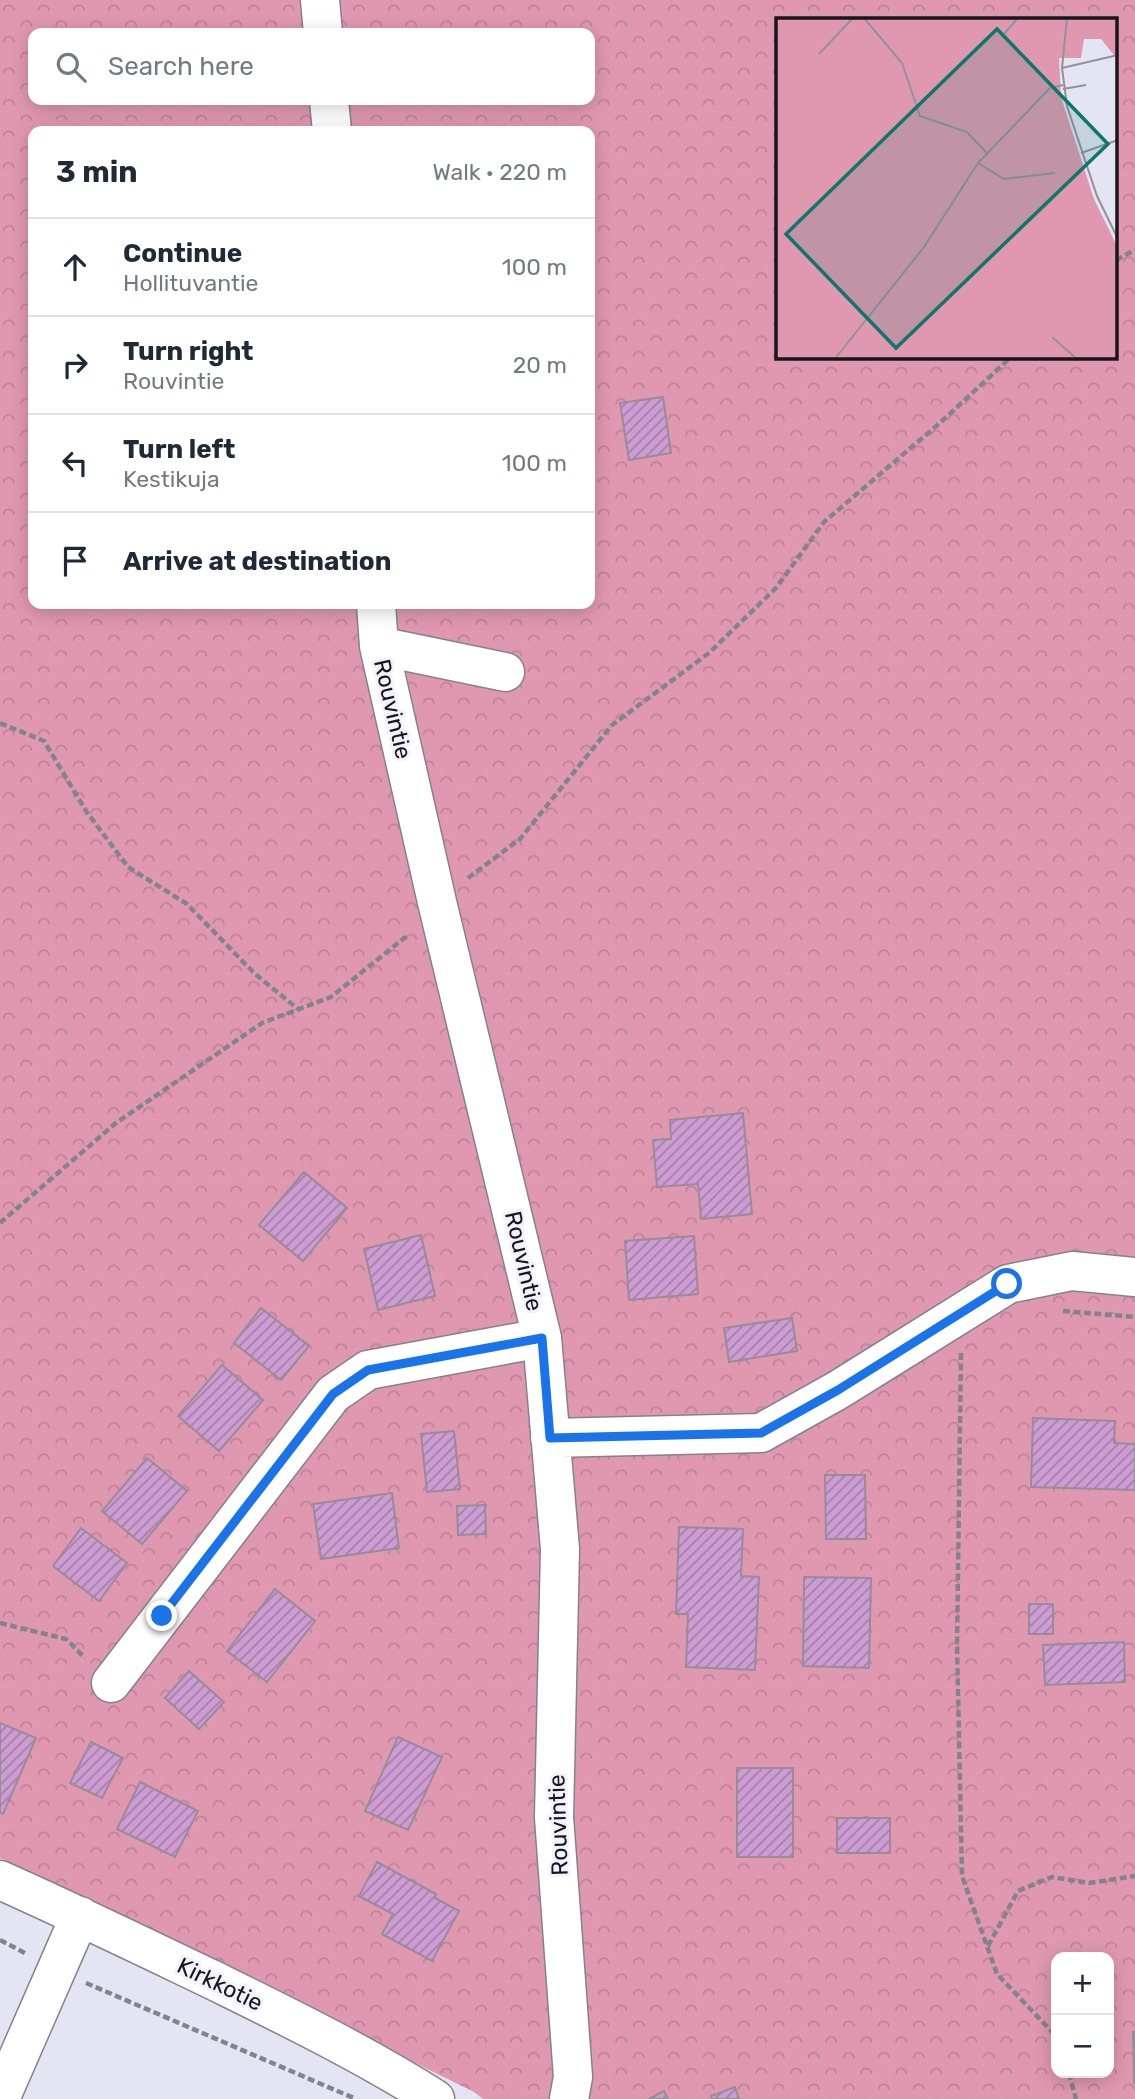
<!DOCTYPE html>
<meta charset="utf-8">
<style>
body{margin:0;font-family:Rubik,sans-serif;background:#f2f2f3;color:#1f2937}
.controls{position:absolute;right:21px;bottom:21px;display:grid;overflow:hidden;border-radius:14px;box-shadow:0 4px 18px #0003}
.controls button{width:63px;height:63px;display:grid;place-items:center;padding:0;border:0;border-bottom:2px solid #e0e1e3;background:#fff;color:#1f2937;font:35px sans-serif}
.stop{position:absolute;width:21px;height:21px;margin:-16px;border:5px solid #1a73e8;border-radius:50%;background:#fff}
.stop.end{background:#1a73e8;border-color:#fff;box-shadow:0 2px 7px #0008}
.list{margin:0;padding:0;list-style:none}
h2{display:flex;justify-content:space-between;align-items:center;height:91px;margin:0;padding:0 28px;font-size:30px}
h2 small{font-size:23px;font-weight:400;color:#747a83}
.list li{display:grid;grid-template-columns:46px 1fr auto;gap:21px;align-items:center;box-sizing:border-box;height:98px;padding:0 28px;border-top:2px solid #e0e1e3}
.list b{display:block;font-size:26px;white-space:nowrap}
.list p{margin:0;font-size:23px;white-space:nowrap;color:#747a83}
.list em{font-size:23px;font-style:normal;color:#747a83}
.icon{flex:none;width:38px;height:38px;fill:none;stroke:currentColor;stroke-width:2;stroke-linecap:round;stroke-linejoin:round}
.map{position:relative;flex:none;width:1135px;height:2099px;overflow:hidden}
.search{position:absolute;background:#fff;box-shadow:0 4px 18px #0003;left:28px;top:28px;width:567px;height:77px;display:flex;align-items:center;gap:18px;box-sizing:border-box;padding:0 24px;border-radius:14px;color:#747a83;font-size:26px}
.panel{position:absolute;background:#fff;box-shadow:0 4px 18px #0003;left:28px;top:126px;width:567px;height:483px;border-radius:14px}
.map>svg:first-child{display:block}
.forest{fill:url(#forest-crowns);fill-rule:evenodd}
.building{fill:url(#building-hatch);stroke:#978c98;stroke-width:2}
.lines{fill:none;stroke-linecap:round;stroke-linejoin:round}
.minor-casing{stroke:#83828f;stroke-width:41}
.path{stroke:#83838d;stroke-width:4.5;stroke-dasharray:7 3.5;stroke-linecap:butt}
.minor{stroke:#fff;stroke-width:38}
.route{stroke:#1a73e8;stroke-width:9}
.labels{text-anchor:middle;stroke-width:6;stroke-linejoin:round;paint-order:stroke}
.street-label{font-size:23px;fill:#16161b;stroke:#f2f1fd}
.inset-road{fill:none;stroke:#92929d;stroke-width:2}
.view{fill:#0f766e;fill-opacity:0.15;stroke:#0f766e;stroke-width:3.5}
.inset-edge{fill:none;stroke:#16161b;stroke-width:3.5}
</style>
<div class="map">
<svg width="1135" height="2099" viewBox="0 0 1135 2099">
<defs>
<pattern id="forest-crowns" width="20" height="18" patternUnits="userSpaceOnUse" patternTransform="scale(1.75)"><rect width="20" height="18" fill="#e098b0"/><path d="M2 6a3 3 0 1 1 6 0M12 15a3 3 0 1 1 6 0" fill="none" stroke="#bf8297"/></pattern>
<pattern id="building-hatch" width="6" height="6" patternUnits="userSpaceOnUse" patternTransform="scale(1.75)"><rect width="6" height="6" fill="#cc9cd2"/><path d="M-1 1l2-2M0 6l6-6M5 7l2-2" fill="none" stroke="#a57eaa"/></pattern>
</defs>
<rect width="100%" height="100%" fill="#e4e4f3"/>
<!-- forest -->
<path class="forest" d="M 0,0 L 1135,0 L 1135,2099 L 483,2099 L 474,2092 L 0,1858 ZM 778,19 L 1116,19 L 1116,357 L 778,357 ZM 33,33 L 590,33 L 590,100 L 33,100 ZM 33,131 L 590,131 L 590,604 L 33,604 ZM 1056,1957 L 1109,1957 L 1109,2073 L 1056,2073 Z"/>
<!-- building -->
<path class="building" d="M 663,397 L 671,453 L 629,460 L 620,403 Z
M 743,1113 L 752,1214 L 701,1219 L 698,1184 L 657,1187 L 653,1140 L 671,1139 L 670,1120 Z
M 304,1172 L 347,1208 L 303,1261 L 259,1225 Z
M 421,1235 L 435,1296 L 378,1310 L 364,1249 Z
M 694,1236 L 698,1294 L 629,1300 L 625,1241 Z
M 261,1308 L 309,1346 L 281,1380 L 234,1343 Z
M 792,1318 L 797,1351 L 729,1362 L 724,1328 Z
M 222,1365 L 263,1400 L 219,1451 L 178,1416 Z
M 1033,1418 L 1115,1421 L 1114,1443 L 1135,1444 L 1135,1490 L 1031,1487 Z
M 454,1431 L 460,1489 L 427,1492 L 421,1434 Z
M 147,1458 L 187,1491 L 142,1544 L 102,1511 Z
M 825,1475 L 865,1475 L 866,1539 L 826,1539 Z
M 392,1493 L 399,1548 L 321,1559 L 313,1504 Z
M 485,1505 L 486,1534 L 458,1535 L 457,1506 Z
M 679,1527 L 743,1529 L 741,1576 L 759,1577 L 755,1670 L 686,1667 L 688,1614 L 676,1614 Z
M 81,1528 L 127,1563 L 99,1601 L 53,1566 Z
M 804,1577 L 871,1578 L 869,1668 L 803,1666 Z
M 275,1589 L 315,1621 L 267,1682 L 227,1651 Z
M 1029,1604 L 1053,1604 L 1053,1634 L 1029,1634 Z
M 1124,1642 L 1125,1682 L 1045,1685 L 1043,1645 Z
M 189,1671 L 224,1702 L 199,1729 L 165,1698 Z
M 0,1723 L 36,1738 L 3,1814 L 0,1813 Z
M 398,1737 L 442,1757 L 408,1830 L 365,1811 Z
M 91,1742 L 123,1758 L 102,1798 L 70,1783 Z
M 737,1768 L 793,1768 L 793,1857 L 737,1857 Z
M 140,1782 L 198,1811 L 175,1857 L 117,1829 Z
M 837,1818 L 890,1818 L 890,1853 L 837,1853 Z
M 377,1862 L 436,1894 L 435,1898 L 459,1911 L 432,1961 L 382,1934 L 393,1914 L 359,1896 Z
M 1133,2032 L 1135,2032 L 1135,2083 L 1134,2083 Z
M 735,2087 L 739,2099 L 712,2099 L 711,2096 Z
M 664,2091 L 668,2099 L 649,2099 Z"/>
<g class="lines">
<defs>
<path id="minor" d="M 320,0 L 323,33
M 329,100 L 332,131
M 376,604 L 379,646 L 437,902 L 542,1338 L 560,1549 L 554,1817 L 573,2077 L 569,2099
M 379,646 L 505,672
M 550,1438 L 761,1433 L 838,1390 L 1008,1284 L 1072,1271 L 1135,1277
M 111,1683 L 333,1394 L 368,1370 L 542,1338
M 0,1880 C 72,1912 142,1946 213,1980 C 288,2017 364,2054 435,2099
M 0,2099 L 80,1916"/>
</defs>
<!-- minor casing -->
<use href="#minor" class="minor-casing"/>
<!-- path -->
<path class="path" d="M 1116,260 L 1135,250
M 0,723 L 44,741 L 86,811 L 128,867 L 187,904 L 254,973 L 298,1009
M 468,878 L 520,839 L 612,725 L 709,653 L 776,588 L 824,522 L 941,422 L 1011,357
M 0,1223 L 116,1123 L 262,1023 L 331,997 L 408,935
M 1063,1311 L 1135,1317
M 961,1353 L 957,1645 L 962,1876 L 997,1974 L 1056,2036
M 0,1623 L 66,1639 L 85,1658
M 0,1940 L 25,1953
M 988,1946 L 1018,1891 L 1052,1877 L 1089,1883 L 1135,1876
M 86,1983 L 356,2099
M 1069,2073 L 1076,2099"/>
<!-- minor -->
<use href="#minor" class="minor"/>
</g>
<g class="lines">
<!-- route -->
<path class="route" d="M 162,1616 L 333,1394 L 368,1370 L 542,1338 L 550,1438 L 761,1433 L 838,1390 L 1007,1284"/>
</g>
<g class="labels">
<!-- street labels -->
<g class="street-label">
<text transform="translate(393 709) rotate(77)" y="8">Rouvintie</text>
<text transform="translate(524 1261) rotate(77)" y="8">Rouvintie</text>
<text transform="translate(558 1825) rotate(-92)" y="8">Rouvintie</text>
<text transform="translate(220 1984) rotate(26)" y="8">Kirkkotie</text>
</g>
</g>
<!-- overview -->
<g transform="translate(776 18)">
<rect width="341" height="341" fill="#e4e4f3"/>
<path d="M 0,0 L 341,0 L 341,41 L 325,21 L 308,21 L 305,40 L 283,40 L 285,79 L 318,181 L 341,228 L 341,341 L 0,341 Z" fill="#e098b0"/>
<path class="inset-road" d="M 88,0 L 126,45 L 144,98 L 191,114 L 211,135M 291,0 L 286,50 L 291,88 L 321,178 L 342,221M 228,16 L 242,0M 43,36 L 77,0M 286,50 L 342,37M 287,71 L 310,67M 305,135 L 342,122M 202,145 L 228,161 L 279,155M 276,319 L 302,342M 58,342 L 148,229 L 202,145 L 274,70 L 287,67"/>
<path class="view" d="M 221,11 L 332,126 L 120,330 L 10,216 Z"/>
<rect width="341" height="341" class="inset-edge"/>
</g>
</svg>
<div class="controls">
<button>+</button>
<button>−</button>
</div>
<div class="stop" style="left:1007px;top:1284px"></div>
<div class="stop end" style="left:162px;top:1616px"></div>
<div class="search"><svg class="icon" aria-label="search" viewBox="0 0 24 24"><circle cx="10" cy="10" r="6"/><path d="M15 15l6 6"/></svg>Search here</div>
<section class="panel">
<h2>3 min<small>Walk · 220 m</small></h2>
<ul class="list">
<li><svg class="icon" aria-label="ahead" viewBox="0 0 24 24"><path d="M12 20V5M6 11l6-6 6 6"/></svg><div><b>Continue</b><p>Hollituvantie</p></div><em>100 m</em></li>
<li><svg class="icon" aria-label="right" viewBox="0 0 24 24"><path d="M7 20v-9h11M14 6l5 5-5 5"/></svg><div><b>Turn right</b><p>Rouvintie</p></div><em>20 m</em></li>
<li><svg class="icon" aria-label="left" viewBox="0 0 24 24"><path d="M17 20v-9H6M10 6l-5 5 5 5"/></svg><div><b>Turn left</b><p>Kestikuja</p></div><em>100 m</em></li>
<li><svg class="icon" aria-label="arrive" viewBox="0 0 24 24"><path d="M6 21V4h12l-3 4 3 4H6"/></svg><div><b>Arrive at destination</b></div></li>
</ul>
</section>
</div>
